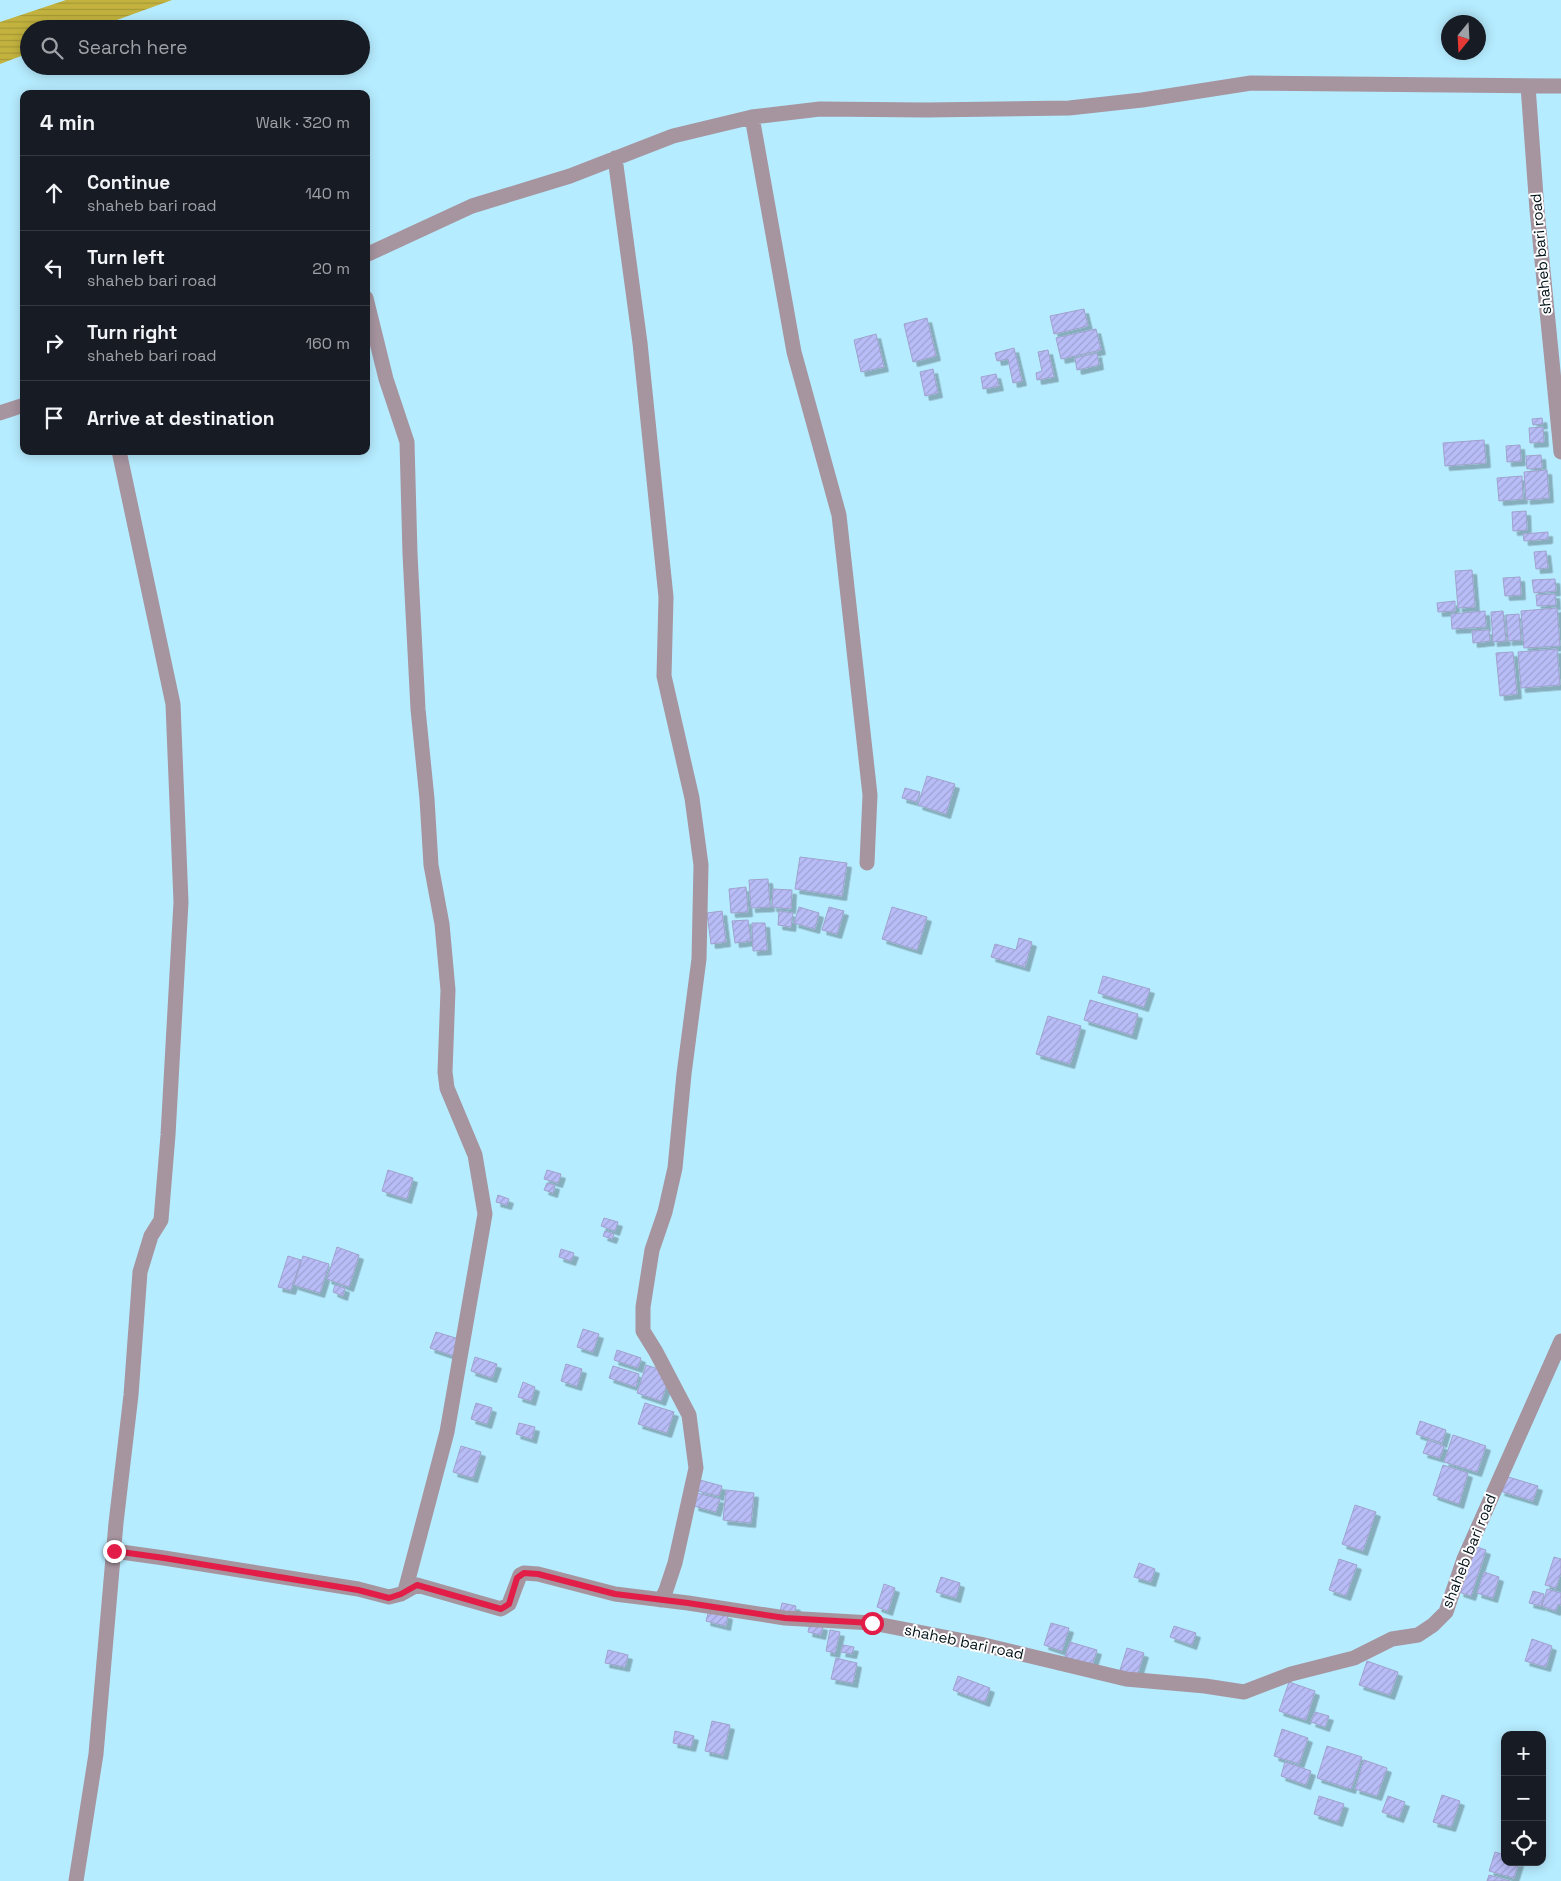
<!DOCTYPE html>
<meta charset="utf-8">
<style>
body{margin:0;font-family:"Space Grotesk",sans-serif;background:#242831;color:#f1f3f6}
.controls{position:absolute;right:15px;bottom:15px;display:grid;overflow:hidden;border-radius:10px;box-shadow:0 2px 12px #0003}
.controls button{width:45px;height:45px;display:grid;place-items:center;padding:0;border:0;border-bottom:1px solid #363941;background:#171b24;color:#f1f3f6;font:25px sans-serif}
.compass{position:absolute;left:1441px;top:15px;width:45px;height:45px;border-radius:50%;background:#171b24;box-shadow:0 2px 12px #0003;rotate:198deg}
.stop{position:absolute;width:15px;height:15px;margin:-11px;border:4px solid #e11d48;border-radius:50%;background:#fff}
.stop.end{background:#e11d48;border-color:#fff;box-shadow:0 1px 5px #0008}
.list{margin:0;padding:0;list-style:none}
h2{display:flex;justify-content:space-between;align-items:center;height:65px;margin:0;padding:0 20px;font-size:21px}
h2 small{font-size:16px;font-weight:400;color:#9ea1a6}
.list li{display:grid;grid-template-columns:32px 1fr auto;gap:15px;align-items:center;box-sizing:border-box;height:75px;padding:0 20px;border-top:1px solid #363941}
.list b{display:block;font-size:19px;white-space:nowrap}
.list p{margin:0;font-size:16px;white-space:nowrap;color:#9ea1a6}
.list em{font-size:16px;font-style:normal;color:#9ea1a6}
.icon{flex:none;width:28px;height:28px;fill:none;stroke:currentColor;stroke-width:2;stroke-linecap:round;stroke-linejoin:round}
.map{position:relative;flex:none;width:1561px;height:1881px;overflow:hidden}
.search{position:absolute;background:#171b24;box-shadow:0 2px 12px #0003;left:20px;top:20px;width:350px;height:55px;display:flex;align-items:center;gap:12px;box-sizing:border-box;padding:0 18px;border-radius:28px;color:#9ea1a6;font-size:19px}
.panel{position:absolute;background:#171b24;box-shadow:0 2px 12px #0003;left:20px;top:90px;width:350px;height:365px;border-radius:10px}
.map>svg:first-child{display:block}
.water{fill:url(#water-rules)}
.building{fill:url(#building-hatch);stroke:#9fa2cc;filter:url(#shadow)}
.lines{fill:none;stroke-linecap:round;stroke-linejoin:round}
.minor{stroke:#a6949f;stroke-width:15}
.route{stroke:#e11d48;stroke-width:6}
.labels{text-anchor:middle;stroke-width:4;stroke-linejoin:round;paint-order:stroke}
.street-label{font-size:15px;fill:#001118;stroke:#fff}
</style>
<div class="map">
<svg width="1561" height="1881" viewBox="0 0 1561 1881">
<defs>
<pattern id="water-rules" width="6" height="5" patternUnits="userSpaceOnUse" patternTransform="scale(1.25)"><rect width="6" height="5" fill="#c3b33e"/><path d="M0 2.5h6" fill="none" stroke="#a69936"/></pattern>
<pattern id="building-hatch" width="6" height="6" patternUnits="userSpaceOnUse" patternTransform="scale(1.25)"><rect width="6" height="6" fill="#b9bdf7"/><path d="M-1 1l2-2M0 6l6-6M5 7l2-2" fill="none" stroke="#9da1d3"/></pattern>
<filter id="shadow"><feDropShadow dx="4.5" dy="4.5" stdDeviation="0" flood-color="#0004"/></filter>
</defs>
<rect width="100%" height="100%" fill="#b6ecff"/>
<!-- water -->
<path class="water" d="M 66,0 L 172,0 L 92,29 L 29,29 L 29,53 L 0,64 L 0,22 Z"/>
<!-- building -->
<path class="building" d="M 1084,309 L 1088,326 L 1054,334 L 1050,316 Z
M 927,318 L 936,356 L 913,362 L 904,324 Z
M 1096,329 L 1101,350 L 1061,359 L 1056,338 Z
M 876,334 L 884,367 L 861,372 L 854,340 Z
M 1014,348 L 1022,381 L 1013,383 L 1008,359 L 997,361 L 995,353 Z
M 1048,350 L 1054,377 L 1037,380 L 1036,373 L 1042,371 L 1038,352 Z
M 1097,353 L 1099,365 L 1077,370 L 1075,358 Z
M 933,369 L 938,393 L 925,396 L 920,372 Z
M 996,374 L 999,386 L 983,389 L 981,377 Z
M 1542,418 L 1543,424 L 1533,425 L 1532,419 Z
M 1543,427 L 1544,442 L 1530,443 L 1529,428 Z
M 1484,440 L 1486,463 L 1445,466 L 1443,443 Z
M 1520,445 L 1521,461 L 1507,462 L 1506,446 Z
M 1541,455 L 1542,468 L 1527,469 L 1526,456 Z
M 1547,470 L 1549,498 L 1526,500 L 1524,472 Z
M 1522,476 L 1523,499 L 1499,501 L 1497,478 Z
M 1526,511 L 1527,530 L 1513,531 L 1512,512 Z
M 1548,532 L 1548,539 L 1524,541 L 1523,534 Z
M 1546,551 L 1548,568 L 1536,569 L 1534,552 Z
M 1472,570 L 1475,607 L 1458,608 L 1455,571 Z
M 1520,577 L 1521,595 L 1505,596 L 1503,578 Z
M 1555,579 L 1556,591 L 1534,593 L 1532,580 Z
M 1555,594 L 1556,605 L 1537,606 L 1536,595 Z
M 1455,601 L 1455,611 L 1438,612 L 1437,603 Z
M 1557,608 L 1560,646 L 1524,648 L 1521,611 Z
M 1485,611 L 1486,627 L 1452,629 L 1451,614 Z
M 1503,611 L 1506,641 L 1493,642 L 1491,612 Z
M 1519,614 L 1521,640 L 1508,641 L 1506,615 Z
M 1489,630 L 1490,641 L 1473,643 L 1472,631 Z
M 1557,649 L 1560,685 L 1521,688 L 1518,652 Z
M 1513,652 L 1517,694 L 1500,696 L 1496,653 Z
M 927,776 L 955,784 L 946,814 L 918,805 Z
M 905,788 L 920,792 L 917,802 L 902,798 Z
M 800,857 L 847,863 L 842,896 L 795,889 Z
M 768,879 L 770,907 L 751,908 L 749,880 Z
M 746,887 L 748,912 L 731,913 L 729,889 Z
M 773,889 L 792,890 L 791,909 L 772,907 Z
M 799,907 L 819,913 L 815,929 L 794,923 Z
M 829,907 L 844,911 L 837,934 L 822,930 Z
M 892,907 L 927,917 L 917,950 L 882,939 Z
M 722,911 L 726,942 L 711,944 L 707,913 Z
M 779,911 L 793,913 L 791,927 L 778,925 Z
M 748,920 L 751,941 L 735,943 L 732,921 Z
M 752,923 L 765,923 L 767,950 L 753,951 Z
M 1019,938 L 1032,942 L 1025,967 L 991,957 L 995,944 L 1016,950 Z
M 1103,976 L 1150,989 L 1144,1007 L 1098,993 Z
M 1090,1000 L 1138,1014 L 1132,1035 L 1084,1020 Z
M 1048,1016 L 1081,1026 L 1070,1064 L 1036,1054 Z
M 388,1170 L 413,1178 L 407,1199 L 382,1191 Z
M 547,1170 L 561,1174 L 558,1183 L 544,1179 Z
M 547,1183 L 555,1185 L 553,1193 L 544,1190 Z
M 498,1195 L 509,1199 L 507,1205 L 496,1202 Z
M 604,1218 L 618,1222 L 615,1231 L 601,1226 Z
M 605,1231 L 614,1234 L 612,1239 L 603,1236 Z
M 337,1247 L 359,1255 L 349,1287 L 327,1279 Z
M 561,1249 L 574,1253 L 571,1261 L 559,1257 Z
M 288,1256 L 301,1260 L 291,1290 L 278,1287 Z
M 303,1256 L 329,1264 L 320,1293 L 294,1285 Z
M 335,1285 L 345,1288 L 343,1296 L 333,1292 Z
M 583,1329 L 599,1334 L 593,1352 L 577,1347 Z
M 436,1332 L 459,1339 L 454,1356 L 430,1348 Z
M 617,1350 L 641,1358 L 638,1368 L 614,1360 Z
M 475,1357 L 497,1364 L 492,1378 L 471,1371 Z
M 566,1364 L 582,1369 L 577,1386 L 561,1381 Z
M 646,1365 L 671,1373 L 661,1401 L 637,1393 Z
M 613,1366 L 639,1374 L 636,1387 L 609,1378 Z
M 523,1382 L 535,1387 L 531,1401 L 518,1397 Z
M 476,1403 L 492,1408 L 487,1424 L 471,1419 Z
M 645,1403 L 674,1412 L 667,1433 L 638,1424 Z
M 1420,1421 L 1446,1430 L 1442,1443 L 1416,1434 Z
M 519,1423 L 535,1427 L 532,1439 L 516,1434 Z
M 1453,1435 L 1486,1446 L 1477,1472 L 1444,1462 Z
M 1428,1440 L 1444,1446 L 1440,1458 L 1423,1453 Z
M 461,1446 L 481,1452 L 473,1478 L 453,1472 Z
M 1443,1465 L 1468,1473 L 1459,1504 L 1433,1495 Z
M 1505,1476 L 1538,1486 L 1533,1501 L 1500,1491 Z
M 700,1480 L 722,1486 L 719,1496 L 697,1491 Z
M 726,1490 L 754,1493 L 751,1523 L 723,1520 Z
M 697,1493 L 720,1499 L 716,1512 L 694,1506 Z
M 1355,1505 L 1376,1512 L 1363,1551 L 1342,1544 Z
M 1474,1546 L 1486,1550 L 1471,1596 L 1459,1592 Z
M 1554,1557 L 1561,1559 L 1561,1573 L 1556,1588 L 1545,1585 Z
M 1339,1559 L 1357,1565 L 1346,1596 L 1329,1590 Z
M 1139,1563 L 1155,1569 L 1151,1582 L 1134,1577 Z
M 1484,1572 L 1499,1577 L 1493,1598 L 1477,1593 Z
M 941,1577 L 960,1583 L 956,1598 L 936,1592 Z
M 884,1584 L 895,1588 L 888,1611 L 877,1607 Z
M 1547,1589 L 1561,1593 L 1561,1605 L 1558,1604 L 1556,1611 L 1542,1606 Z
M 1533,1591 L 1544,1594 L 1541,1606 L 1529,1603 Z
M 782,1603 L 796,1606 L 794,1615 L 780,1612 Z
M 709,1610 L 728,1615 L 726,1626 L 706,1621 Z
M 810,1623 L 823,1626 L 821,1635 L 808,1632 Z
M 1051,1623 L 1069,1628 L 1062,1651 L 1044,1645 Z
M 1174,1626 L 1196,1633 L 1192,1645 L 1170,1637 Z
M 830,1630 L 840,1632 L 835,1653 L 826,1651 Z
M 1532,1639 L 1552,1646 L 1546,1667 L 1525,1661 Z
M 1070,1642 L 1097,1650 L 1092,1666 L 1065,1657 Z
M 843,1645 L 854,1647 L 852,1654 L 841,1652 Z
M 1127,1648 L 1144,1653 L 1137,1676 L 1120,1670 Z
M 608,1650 L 628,1655 L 625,1667 L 605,1663 Z
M 836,1658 L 857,1663 L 853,1683 L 831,1679 Z
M 1367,1661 L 1398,1672 L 1390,1695 L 1359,1685 Z
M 958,1676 L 990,1688 L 985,1702 L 953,1690 Z
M 1289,1682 L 1315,1691 L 1306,1720 L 1279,1711 Z
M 1315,1712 L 1329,1716 L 1325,1727 L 1311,1722 Z
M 712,1721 L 730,1725 L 723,1755 L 705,1751 Z
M 1282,1729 L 1308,1738 L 1299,1764 L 1274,1756 Z
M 675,1731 L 694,1736 L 691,1747 L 673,1743 Z
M 1327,1746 L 1362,1757 L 1351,1789 L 1317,1778 Z
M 1364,1760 L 1387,1768 L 1377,1796 L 1355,1789 Z
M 1285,1762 L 1311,1771 L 1306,1785 L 1281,1776 Z
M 1442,1795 L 1460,1801 L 1451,1827 L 1433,1822 Z
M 1319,1796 L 1344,1804 L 1338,1822 L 1314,1814 Z
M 1388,1796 L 1405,1802 L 1399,1818 L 1382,1812 Z
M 1495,1852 L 1505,1855 L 1505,1862 L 1519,1862 L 1514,1878 L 1489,1871 Z
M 1489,1875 L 1510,1881 L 1487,1881 Z"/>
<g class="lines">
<!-- minor -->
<path class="minor" d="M 1528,86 L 1537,210 L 1561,452
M 752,117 L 794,352 L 839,515 L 870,795 L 867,863
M 615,158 L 640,343 L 666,597 L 664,676 L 692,798 L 701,865 L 699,959 L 684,1074 L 675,1168 L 665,1212 L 652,1250 L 643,1307 L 643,1331 L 656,1352 L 689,1415 L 696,1468 L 675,1563 L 666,1590 L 661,1600
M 366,255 L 472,206 L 570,176 L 673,136 L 752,117 L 820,109 L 926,110 L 1069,108 L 1142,100 L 1251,83 L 1561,86
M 366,298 L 386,379 L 407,442 L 410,554 L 418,709 L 427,799 L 431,865 L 442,924 L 448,990 L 445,1072 L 447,1088 L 475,1155 L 485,1214 L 447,1432 L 405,1591
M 0,413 L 24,405
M 114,1551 L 164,1558 L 358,1589 L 389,1597 L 401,1594 L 417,1585 L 501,1609 L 509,1604 L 520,1575 L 524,1573 L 538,1574 L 615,1594 L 688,1603 L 785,1618 L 872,1623 L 980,1644 L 1126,1679 L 1205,1686 L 1244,1692 L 1291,1674 L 1354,1658 L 1392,1639 L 1418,1635 L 1433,1625 L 1446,1612 L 1464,1559 L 1561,1341
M 76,1881 L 96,1754 L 116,1523 L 131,1395 L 140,1272 L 151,1236 L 161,1220 L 168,1135 L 181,902 L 173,704 L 119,451"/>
</g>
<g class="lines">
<!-- route -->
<path class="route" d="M 114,1551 L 164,1558 L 358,1590 L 389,1598 L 401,1594 L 417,1585 L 501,1609 L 509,1604 L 517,1578 L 524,1573 L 538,1574 L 615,1594 L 688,1603 L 785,1618 L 872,1623"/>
</g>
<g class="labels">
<!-- street labels -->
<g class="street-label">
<text transform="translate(1541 254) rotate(-95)" y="5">shaheb bari road</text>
<text transform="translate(1469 1551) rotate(-68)" y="5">shaheb bari road</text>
<text transform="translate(964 1642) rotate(12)" y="5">shaheb bari road</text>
</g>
</g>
</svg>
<div class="controls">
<button>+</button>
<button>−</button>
<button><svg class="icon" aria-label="locate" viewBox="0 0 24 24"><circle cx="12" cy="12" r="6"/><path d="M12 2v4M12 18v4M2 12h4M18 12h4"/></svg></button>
</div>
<svg class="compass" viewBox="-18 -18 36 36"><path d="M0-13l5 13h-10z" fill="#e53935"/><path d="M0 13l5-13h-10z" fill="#9ea1a6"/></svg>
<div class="stop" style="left:872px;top:1623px"></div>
<div class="stop end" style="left:114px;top:1551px"></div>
<div class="search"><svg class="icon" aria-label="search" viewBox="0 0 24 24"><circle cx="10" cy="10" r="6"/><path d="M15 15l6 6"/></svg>Search here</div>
<section class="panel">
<h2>4 min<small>Walk · 320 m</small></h2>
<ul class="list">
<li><svg class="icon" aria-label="ahead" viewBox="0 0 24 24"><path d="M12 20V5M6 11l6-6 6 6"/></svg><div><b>Continue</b><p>shaheb bari road</p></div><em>140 m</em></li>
<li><svg class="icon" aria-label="left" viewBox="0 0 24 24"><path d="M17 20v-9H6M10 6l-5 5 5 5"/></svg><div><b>Turn left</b><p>shaheb bari road</p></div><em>20 m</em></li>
<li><svg class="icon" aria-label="right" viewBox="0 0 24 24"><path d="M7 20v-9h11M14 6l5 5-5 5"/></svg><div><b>Turn right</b><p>shaheb bari road</p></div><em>160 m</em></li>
<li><svg class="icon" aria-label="arrive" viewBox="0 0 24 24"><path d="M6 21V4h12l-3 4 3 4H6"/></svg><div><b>Arrive at destination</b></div></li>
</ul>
</section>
</div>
